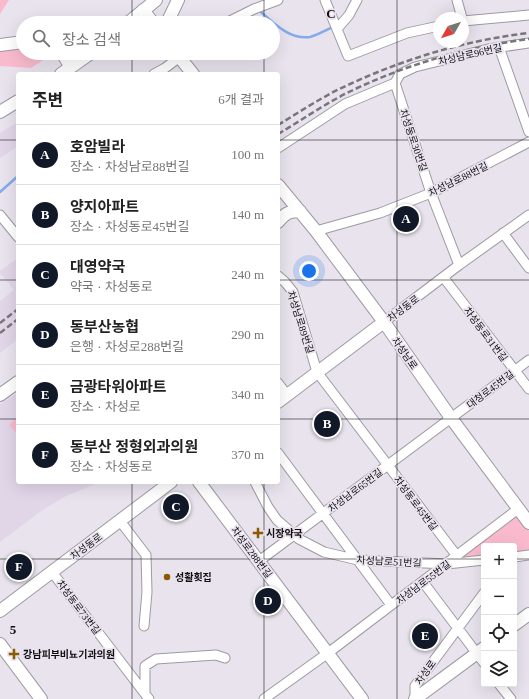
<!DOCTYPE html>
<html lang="ko">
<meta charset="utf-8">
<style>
body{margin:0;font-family:"Times New Roman","Noto Sans KR",serif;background:#f2f2f2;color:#222}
.controls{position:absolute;right:12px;bottom:12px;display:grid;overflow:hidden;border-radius:4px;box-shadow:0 4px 16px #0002}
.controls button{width:36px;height:36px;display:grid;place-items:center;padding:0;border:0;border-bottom:1px solid #e0e0e0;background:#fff;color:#222;font:20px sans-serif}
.compass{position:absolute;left:433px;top:12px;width:36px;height:36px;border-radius:50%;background:#fff;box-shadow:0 4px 16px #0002;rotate:231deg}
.you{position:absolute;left:309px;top:271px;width:14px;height:14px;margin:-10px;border:3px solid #fff;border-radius:50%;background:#1a73e8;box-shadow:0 0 0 6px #1a73e833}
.badge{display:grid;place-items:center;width:26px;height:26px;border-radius:50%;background:#111827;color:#fff;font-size:13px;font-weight:700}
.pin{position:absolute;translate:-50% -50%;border:2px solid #fff;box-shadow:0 1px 4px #0006}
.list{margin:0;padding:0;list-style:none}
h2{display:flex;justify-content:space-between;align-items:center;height:52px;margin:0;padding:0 16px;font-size:17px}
h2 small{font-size:13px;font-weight:400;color:#767676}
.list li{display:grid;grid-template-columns:26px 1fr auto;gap:12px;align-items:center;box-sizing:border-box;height:60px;padding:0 16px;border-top:1px solid #e0e0e0}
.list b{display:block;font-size:15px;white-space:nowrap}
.list p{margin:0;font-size:13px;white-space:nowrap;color:#767676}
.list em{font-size:13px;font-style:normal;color:#767676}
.icon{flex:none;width:22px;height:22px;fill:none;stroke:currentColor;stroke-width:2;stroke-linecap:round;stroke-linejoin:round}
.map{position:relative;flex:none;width:529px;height:699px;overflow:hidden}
.search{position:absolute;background:#fff;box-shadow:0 4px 16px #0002;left:16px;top:16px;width:264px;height:44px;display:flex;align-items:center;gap:10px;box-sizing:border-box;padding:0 14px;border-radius:22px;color:#767676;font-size:15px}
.panel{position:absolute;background:#fff;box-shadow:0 4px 16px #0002;left:16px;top:72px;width:264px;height:412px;border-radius:4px}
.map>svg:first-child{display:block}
.built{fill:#e0d6e8}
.green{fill:#fabace}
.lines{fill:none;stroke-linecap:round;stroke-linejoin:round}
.stream{stroke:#82aaed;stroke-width:2.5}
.street-casing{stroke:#9f99a3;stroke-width:11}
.secondary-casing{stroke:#9f99a3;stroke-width:14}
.street{stroke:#fff;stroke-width:9}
.secondary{stroke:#fff;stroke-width:12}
.rail{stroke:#79757b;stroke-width:2.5;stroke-dasharray:6 3;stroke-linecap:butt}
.grid{fill:none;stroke:#100e11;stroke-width:1;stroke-opacity:0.55}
.poi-dot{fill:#8b5a03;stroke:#e9e3ee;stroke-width:1.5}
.labels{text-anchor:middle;stroke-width:3.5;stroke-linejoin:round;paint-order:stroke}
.street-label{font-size:10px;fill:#100e11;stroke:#e9e3ee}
.poi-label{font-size:10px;font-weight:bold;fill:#100e11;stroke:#e9e3ee;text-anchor:start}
.grid-label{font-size:13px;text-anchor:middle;font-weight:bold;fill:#100e11;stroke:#e9e3ee;stroke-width:3.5;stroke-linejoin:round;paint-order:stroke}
</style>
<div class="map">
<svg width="529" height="699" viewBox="0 0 529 699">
<rect width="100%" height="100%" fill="#e9e3ee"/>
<!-- built -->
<path class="built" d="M 18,122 L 18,146 L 0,158 L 0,133 Z
M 18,258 L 18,339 L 0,353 L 0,301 L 14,290 L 0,273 L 0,271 Z
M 18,393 L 18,482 L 104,482 L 95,484 L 66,496 L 44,509 L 0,542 L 0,404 Z"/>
<!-- green -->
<path class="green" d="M 0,0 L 9,0 L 0,14 Z
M 23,48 L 23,53 L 49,53 L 49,56 L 31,68 L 0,66 L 0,51 Z
M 18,416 L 18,435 L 9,425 Z
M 515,517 L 518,517 L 529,531 L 529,552 L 514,554 L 514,546 L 484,546 L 484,557 L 460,559 L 459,558 Z"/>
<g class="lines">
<!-- stream -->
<path class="stream" d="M 261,12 C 275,24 290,40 310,37 C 318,35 326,30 333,27
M 0,192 L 18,176"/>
<defs>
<path id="street" d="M 325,0 L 348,56 L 407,33 L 439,26
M 457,0 L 462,18
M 463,21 L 529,15
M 226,23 L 254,9 L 278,0
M 337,29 L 349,15 L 357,0
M 499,47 L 529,132
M 154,74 L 165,68 L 185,53
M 395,83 L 431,193 L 459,265
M 395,83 L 400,74 L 415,67 L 488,49 L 529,43
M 278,148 L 345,104 L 395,83
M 0,215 L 18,237
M 316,231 L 380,213 L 431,193 L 529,142
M 503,233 L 529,268
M 278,276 L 285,282 L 293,292 L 317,372 L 457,556
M 444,278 L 529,389
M 384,322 L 459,265 L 529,215
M 278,383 L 287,395
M 278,453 L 391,605
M 255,482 L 268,507 L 277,520 L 299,539 L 324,552 L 358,560 L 447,564 L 484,560
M 120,521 L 146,555 L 147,592 L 144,626
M 514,557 L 529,555
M 259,561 L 529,360
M 52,572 L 149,699
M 423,582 L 484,663
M 499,684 L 511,699
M 145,693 L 145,666 L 156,659 L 216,655 L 225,658
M 264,699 L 328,653 L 518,509
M 415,699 L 415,686 L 484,593"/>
<path id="secondary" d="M 143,10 L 153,23
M 128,23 L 156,0
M 167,23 L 178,0
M 0,45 L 23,42
M 62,53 L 71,67
M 176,53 L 193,74
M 61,74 L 91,53
M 0,112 L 18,101
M 278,185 L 316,231 L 384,322 L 451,418 L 529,523
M 278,222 C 284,214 289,211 300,211
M 0,395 L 18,382
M 278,402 L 384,322
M 199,482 L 362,699
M 0,611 L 171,482
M 514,625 L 529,614
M 0,644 L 41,699
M 415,699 L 484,648"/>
</defs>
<!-- street casing -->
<use href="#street" class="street-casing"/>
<!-- secondary casing -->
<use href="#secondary" class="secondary-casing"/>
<!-- street -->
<use href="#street" class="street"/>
<!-- secondary -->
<use href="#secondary" class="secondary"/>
<!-- rail -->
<path class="rail" d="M 278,125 C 301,111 325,95 350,84 C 407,58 467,40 529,33
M 278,134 C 302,120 326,103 351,91 C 407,64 468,47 529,39
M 0,323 L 18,309
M 0,333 L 18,319"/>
</g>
<!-- grid -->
<path class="grid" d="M 132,0 L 132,23M 264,0 L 264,23M 397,0 L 397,699M 132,53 L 132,74M 264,53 L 264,74M 0,140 L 18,140M 278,140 L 529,140M 0,280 L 18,280M 278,280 L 529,280M 0,419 L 18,419M 278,419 L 529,419M 132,482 L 132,699M 264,482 L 264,699M 0,559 L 484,559M 514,559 L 529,559"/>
<!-- markers -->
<g class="poi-dot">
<path d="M256 527h4v4h4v4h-4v4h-4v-4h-4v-4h4z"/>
<circle cx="167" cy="577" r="4"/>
<path d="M12 648h4v4h4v4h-4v4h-4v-4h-4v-4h4z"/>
</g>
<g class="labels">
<!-- street labels -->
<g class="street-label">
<text transform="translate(470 54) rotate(-13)" y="4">차성남로96번길</text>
<text transform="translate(414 140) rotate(71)" y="4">차성동로30번길</text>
<text transform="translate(458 179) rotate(-26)" y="4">차성남로88번길</text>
<text transform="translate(403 308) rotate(-37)" y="4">차성동로</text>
<text transform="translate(301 322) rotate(72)" y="4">차성남로89번길</text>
<text transform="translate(486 334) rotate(53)" y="4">차성동로31번길</text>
<text transform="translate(405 353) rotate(55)" y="4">차성남로</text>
<text transform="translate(490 389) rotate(-37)" y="4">대청로45번길</text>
<text transform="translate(355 490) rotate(-37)" y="4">차성남로65번길</text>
<text transform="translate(416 503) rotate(53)" y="4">차성동로45번길</text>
<text transform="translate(86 546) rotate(-37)" y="4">차성동로</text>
<text transform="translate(252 552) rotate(53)" y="4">차성로288번길</text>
<text transform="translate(389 561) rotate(3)" y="4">차성남로51번길</text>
<text transform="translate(423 582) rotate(-37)" y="4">차성남로55번길</text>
<text transform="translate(79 607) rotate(53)" y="4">차성동로73번길</text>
<text transform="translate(425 672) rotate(-54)" y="4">차성로</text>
</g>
<!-- poi labels -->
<g class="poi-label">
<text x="266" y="537">시장약국</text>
<text x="175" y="581">성활횟집</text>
<text x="23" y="658">강남피부비뇨기과의원</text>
</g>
</g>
<g class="grid-label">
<text x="331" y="18">C</text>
<text x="13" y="634">5</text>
</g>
</svg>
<div class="controls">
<button>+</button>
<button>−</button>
<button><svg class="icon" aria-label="locate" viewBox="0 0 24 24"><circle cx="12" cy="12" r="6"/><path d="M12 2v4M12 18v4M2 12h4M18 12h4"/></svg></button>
<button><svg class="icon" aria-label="layers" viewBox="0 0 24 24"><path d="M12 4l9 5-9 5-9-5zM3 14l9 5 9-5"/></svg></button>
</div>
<svg class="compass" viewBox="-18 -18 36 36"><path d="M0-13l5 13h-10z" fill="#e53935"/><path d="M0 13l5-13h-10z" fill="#767676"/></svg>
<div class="you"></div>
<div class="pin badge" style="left:406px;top:219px">A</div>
<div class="pin badge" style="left:327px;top:424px">B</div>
<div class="pin badge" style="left:176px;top:507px">C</div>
<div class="pin badge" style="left:268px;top:601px">D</div>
<div class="pin badge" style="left:425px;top:636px">E</div>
<div class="pin badge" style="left:19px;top:567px">F</div>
<div class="search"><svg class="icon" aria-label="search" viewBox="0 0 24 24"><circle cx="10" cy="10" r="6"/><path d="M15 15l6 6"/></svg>장소 검색</div>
<section class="panel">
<h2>주변<small>6개 결과</small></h2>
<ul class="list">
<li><span class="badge">A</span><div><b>호암빌라</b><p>장소 · 차성남로88번길</p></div><em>100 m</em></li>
<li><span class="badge">B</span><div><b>양지아파트</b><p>장소 · 차성동로45번길</p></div><em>140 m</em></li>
<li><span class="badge">C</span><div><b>대영약국</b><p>약국 · 차성동로</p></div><em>240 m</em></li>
<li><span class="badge">D</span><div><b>동부산농협</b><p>은행 · 차성로288번길</p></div><em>290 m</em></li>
<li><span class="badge">E</span><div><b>금광타워아파트</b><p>장소 · 차성로</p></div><em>340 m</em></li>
<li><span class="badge">F</span><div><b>동부산 정형외과의원</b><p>장소 · 차성동로</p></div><em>370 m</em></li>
</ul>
</section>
</div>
